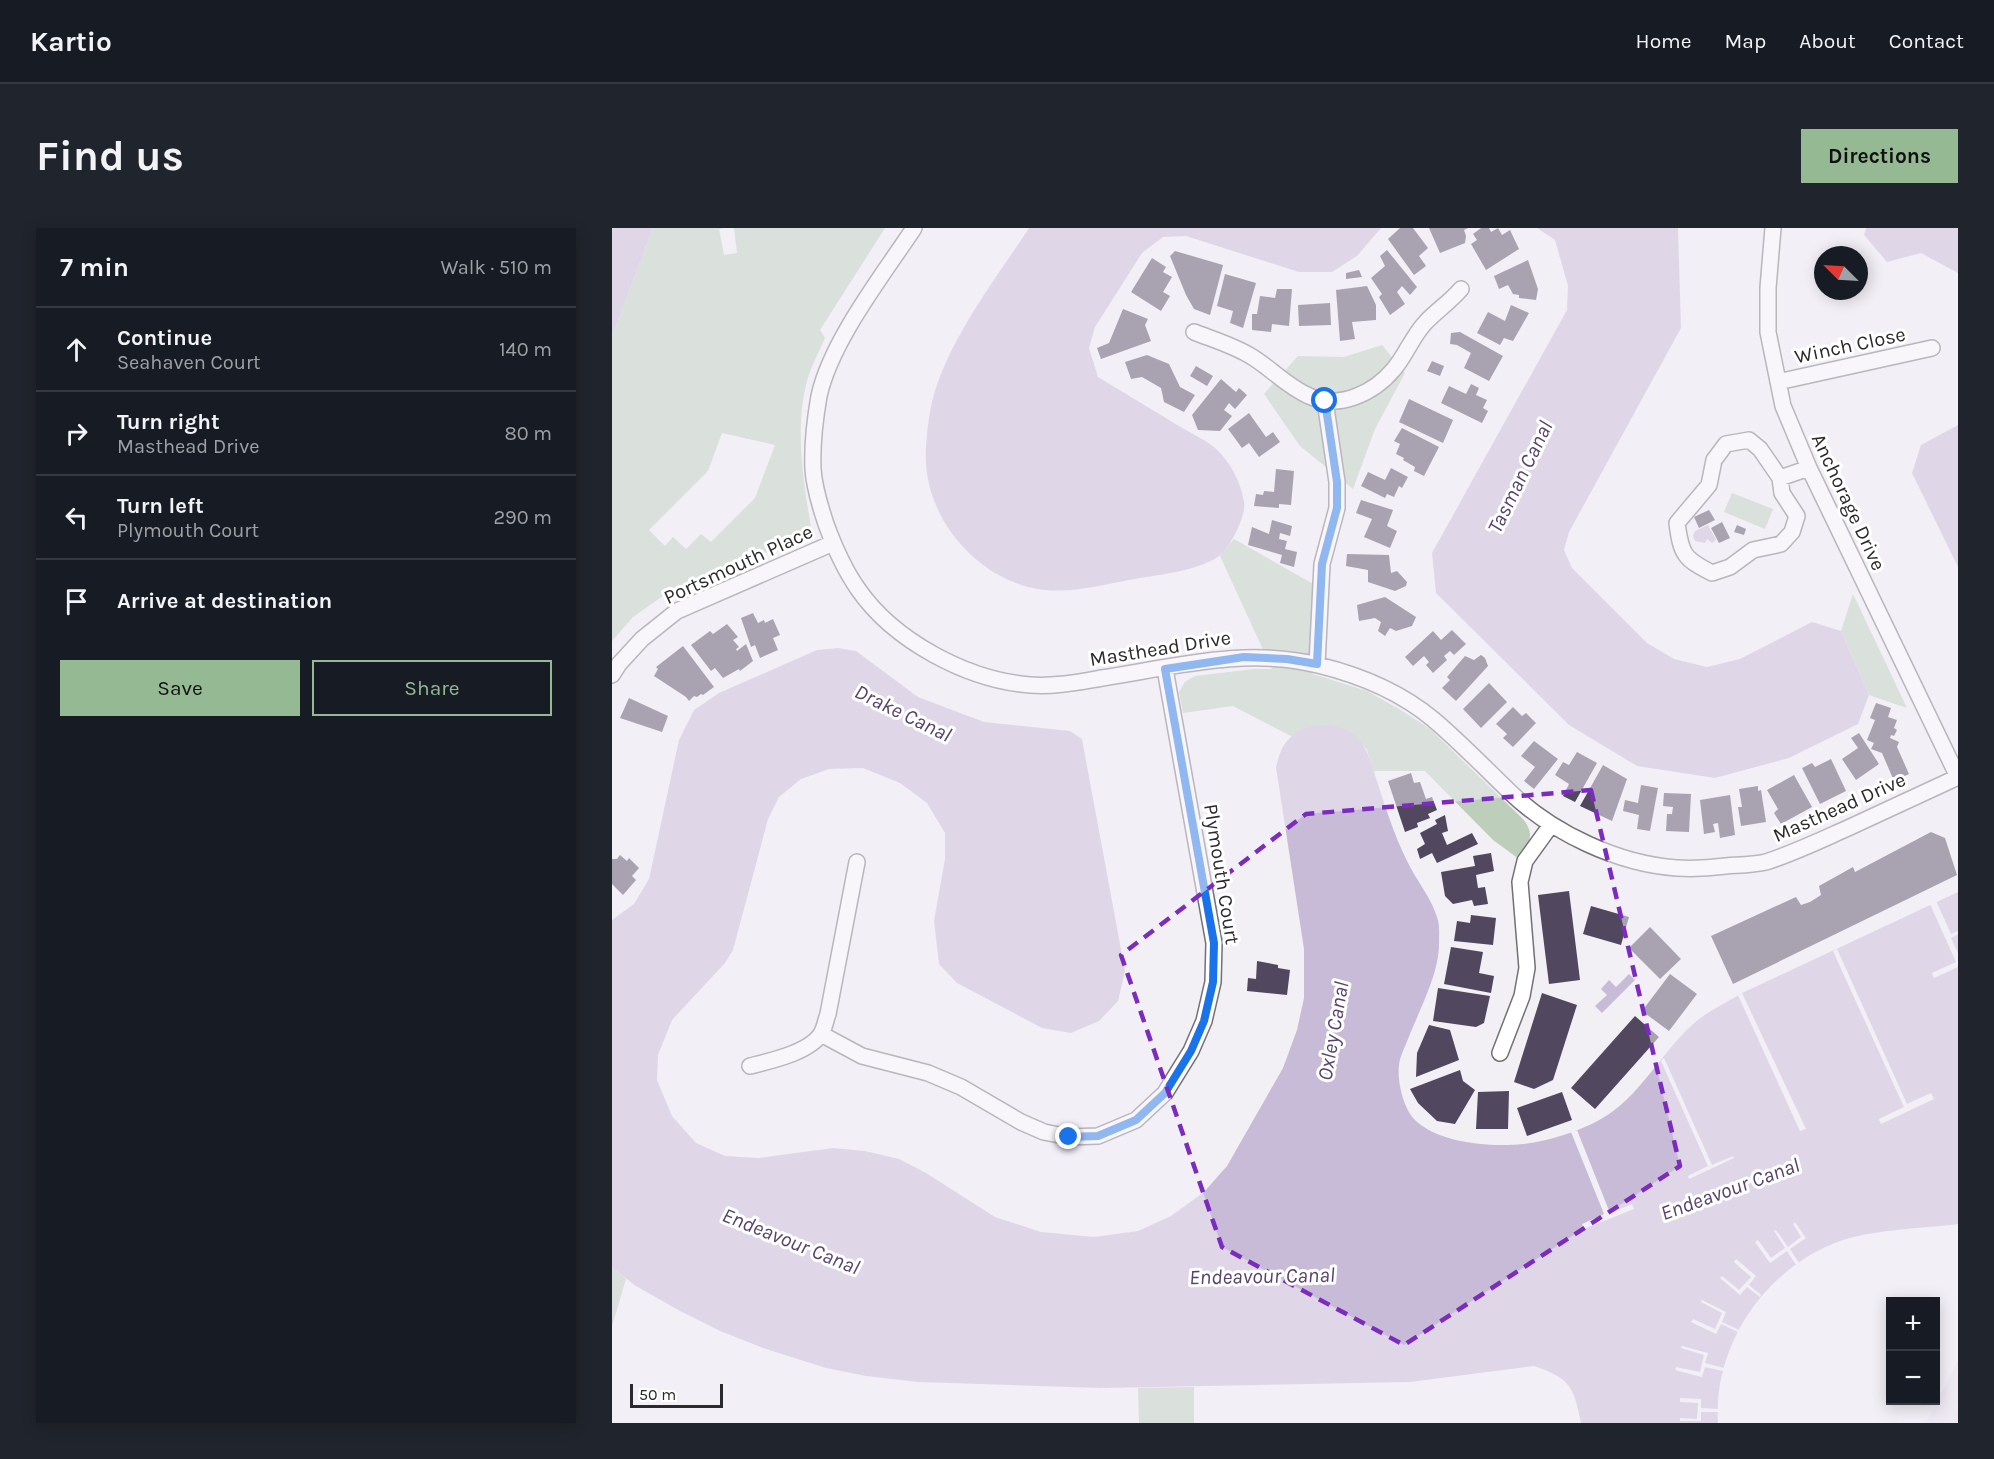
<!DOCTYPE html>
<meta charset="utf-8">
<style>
body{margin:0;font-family:Karla,sans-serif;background:#20242c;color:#f1f3f6}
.controls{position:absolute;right:18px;bottom:18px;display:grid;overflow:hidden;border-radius:0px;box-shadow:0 3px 15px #0003}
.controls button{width:54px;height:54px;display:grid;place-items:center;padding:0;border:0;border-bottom:2px solid #363941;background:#171b24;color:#f1f3f6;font:30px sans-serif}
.compass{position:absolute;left:1202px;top:18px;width:54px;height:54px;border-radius:50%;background:#171b24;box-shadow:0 3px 15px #0003;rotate:294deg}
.scale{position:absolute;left:18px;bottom:15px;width:93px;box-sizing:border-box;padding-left:6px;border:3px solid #2a292b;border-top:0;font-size:16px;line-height:21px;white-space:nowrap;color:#2a292b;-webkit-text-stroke:4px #fff;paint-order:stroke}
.stop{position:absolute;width:18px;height:18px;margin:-14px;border:4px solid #1a73e8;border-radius:50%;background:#fff}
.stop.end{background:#1a73e8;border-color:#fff;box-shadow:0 2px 6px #0008}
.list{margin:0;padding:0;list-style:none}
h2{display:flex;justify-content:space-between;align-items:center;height:78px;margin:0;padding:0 24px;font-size:26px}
h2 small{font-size:20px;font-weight:400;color:#9ea1a6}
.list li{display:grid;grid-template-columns:39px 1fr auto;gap:18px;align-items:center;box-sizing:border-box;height:84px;padding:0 24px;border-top:2px solid #363941}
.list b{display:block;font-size:22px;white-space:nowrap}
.list p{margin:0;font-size:20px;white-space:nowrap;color:#9ea1a6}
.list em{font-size:20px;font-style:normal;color:#9ea1a6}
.actions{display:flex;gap:12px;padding:18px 24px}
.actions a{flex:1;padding:14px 0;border:2px solid #95b993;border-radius:0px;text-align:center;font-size:21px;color:#95b993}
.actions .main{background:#95b993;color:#111}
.icon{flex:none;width:33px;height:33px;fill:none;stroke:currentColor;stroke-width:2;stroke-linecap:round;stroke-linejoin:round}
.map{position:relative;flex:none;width:1346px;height:1195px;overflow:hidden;border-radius:0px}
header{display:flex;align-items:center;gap:36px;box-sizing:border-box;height:84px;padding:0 30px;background:#171b24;border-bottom:2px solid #363941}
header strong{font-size:28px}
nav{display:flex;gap:33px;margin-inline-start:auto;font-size:21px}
.intro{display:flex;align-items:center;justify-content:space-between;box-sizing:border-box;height:144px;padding:0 36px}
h1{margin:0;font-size:42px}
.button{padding:15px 27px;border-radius:0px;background:#95b993;color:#111;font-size:21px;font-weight:700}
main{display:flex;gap:36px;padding:0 36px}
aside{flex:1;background:#171b24;border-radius:0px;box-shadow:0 3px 15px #0003}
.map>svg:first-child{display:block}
.built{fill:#e8e3ef}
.green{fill:#bdceba;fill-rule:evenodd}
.water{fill:#c8bbd7}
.pier{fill:#f2eff5}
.building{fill:#51475e}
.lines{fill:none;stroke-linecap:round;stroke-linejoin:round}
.minor-casing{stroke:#737176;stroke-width:18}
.minor{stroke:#fff;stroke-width:15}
.route{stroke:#1a73e8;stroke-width:8}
.marked{fill:none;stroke:#7b2cbf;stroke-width:4.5;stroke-dasharray:12 8;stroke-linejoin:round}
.labels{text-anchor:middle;stroke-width:6;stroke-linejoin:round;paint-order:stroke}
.street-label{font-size:20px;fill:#2a292b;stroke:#fff}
.water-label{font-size:21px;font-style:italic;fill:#56426c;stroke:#fff}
</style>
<header>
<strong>Kartio</strong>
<nav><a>Home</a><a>Map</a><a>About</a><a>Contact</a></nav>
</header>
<div class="intro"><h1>Find us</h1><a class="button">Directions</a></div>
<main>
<aside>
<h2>7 min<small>Walk · 510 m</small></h2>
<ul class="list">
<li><svg class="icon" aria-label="ahead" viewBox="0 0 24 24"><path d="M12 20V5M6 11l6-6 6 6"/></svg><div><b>Continue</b><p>Seahaven Court</p></div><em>140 m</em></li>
<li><svg class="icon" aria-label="right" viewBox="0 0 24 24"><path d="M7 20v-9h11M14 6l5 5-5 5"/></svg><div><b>Turn right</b><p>Masthead Drive</p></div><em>80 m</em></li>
<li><svg class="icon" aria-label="left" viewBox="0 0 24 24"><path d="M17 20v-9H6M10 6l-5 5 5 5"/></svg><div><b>Turn left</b><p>Plymouth Court</p></div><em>290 m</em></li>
<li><svg class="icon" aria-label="arrive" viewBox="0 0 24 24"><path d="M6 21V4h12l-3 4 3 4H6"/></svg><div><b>Arrive at destination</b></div></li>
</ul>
<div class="actions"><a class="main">Save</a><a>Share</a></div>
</aside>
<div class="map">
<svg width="1346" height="1195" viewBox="0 0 1346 1195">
<rect width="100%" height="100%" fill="#f2eff5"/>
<!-- built -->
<path class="built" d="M 1346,1133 L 1346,1195 L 1314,1195 Z"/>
<!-- green -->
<path class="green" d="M 41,0 L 112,0 L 107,1 L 112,27 L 125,25 L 122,0 L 273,0 L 208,102 L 213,110 C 207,124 199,138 195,153 C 182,203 192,256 200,306 L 55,365 L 21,389 L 0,413 L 0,109 ZM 110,205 L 163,217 L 143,270 L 99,314 L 89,306 L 74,321 L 61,309 L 53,318 L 37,302 L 96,243 Z
M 770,117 L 793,145 L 763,201 L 741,261 L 688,218 L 652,166 L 686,128 L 732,129 Z
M 1120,265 L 1161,281 L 1153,301 L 1112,284 Z
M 622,311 L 703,357 L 701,446 L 755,463 L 787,481 L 818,501 L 911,591 C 924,608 917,615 907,631 L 881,612 L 813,543 L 761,543 L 755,522 L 745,509 L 696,500 L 679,508 L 621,478 L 571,485 L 567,464 L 573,454 L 583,448 L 642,441 L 660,441 L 608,328 Z
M 1241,366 L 1295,480 L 1257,467 L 1229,403 Z
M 0,1040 L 14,1051 L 0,1098 Z
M 582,1159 L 582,1195 L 527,1195 L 526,1160 Z"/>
<!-- water -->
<path class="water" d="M 0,0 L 41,0 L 0,109 Z
M 417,0 L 769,0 L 745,28 L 720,44 L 687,44 L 574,8 L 551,9 L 530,25 L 483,99 L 477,120 L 486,149 C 513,165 540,182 567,198 C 578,205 592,211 602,219 C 618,233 629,254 632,274 C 635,287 617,322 606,329 C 581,344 550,346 523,351 C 493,356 463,365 433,362 C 371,355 319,299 314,237 C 313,217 316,193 320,174 C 335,113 383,52 417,0 Z
M 925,0 L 1066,0 L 1069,100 L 957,304 L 952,322 L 960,340 L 1035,415 L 1062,431 L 1095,439 L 1128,431 L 1200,394 L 1229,403 L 1257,467 L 1246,496 L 1177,530 L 1103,550 L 1025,538 L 957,497 L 824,365 L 820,325 L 955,82 L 956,58 L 943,12 Z
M 1254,0 L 1346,0 L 1346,45 L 1309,25 L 1275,34 L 1252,7 Z
M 1346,197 L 1346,339 L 1300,245 L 1309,217 Z
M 1096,297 L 1104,312 L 1100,315 L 1095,311 L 1093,315 L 1083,313 L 1081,308 L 1083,303 Z
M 226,420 L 244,423 L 306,469 L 372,494 L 458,503 L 470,511 L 513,743 L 506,773 L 487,793 L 459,805 L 430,800 L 345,755 L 327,736 L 322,693 L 333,631 L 333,605 L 315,575 L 288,555 L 251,540 L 217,541 L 189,551 L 167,569 L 156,591 L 121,722 L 113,735 L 60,792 L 46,827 L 45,852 L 60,888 L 84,915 L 113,928 L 147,930 L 221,920 L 253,923 L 287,931 L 314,945 L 383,989 L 429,1004 L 482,1009 L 526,1003 L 559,988 L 592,964 L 615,938 L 671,840 L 685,802 L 692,770 L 692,721 L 664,539 C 667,528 669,519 677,511 C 693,492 731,493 747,511 C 755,521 758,532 762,544 C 772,574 781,605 795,633 C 804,652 819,669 825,689 C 828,697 827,708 827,716 C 827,746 807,783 796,811 C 793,819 788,828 787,837 C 785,853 791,880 803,892 C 828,916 879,919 911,916 C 937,913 966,904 989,891 C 1025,872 1050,824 1080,797 C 1095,783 1113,776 1130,765 L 1346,664 L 1346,996 C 1308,1001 1258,1001 1223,1015 C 1152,1043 1101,1118 1106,1195 L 969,1195 C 962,1159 958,1150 922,1138 L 798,1154 L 489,1160 L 306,1154 L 254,1148 L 214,1140 L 154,1121 L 108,1103 L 68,1083 L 24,1058 L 0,1040 L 0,692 L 22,676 L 37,651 L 67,512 L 82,482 L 107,465 L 205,422 Z
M 1017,746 L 1023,752 L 990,785 L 983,778 L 995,767 L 989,761 L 997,752 L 1004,759 Z"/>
<!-- pier -->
<path class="pier" d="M 1324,673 L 1339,706 L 1346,703 L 1346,706 L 1339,710 L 1346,725 L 1346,739 L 1322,750 L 1320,745 L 1344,734 L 1318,676 Z
M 1225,721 L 1295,876 L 1319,865 L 1322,871 L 1269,896 L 1267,891 L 1292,879 L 1221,723 Z
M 1130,765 L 1194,901 L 1188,903 L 1126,767 Z
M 1052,830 L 1100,937 L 1121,928 L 1122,930 L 1077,951 L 1076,948 L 1096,938 L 1049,833 Z
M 965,902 L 998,985 L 1020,976 L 1022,981 L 972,1001 L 970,996 L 992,986 L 959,904 Z
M 1183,994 L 1194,1010 L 1178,1021 L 1187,1035 L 1184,1037 L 1175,1023 L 1158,1035 L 1143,1014 L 1146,1012 L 1159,1030 L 1173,1020 L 1162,1003 L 1164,1002 L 1176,1019 L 1189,1009 L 1181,996 Z
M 1124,1031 L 1144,1048 L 1137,1057 L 1149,1067 L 1148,1069 L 1135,1059 L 1128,1067 L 1108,1050 L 1110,1048 L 1127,1062 L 1139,1049 L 1122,1034 Z
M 1090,1072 L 1114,1084 L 1110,1094 L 1127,1102 L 1126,1104 L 1109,1096 L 1104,1106 L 1079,1094 L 1081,1091 L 1103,1101 L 1110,1085 L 1089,1074 Z
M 1070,1118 L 1096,1125 L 1093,1135 L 1112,1140 L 1111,1143 L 1093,1139 L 1090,1149 L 1063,1142 L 1064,1139 L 1088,1144 L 1092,1127 L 1069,1120 Z
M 1068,1170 L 1089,1171 L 1089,1180 L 1106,1181 L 1106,1184 L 1089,1184 L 1089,1193 L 1068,1193 L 1068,1190 L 1085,1191 L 1086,1175 L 1068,1174 Z"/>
<!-- building -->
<path class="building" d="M 788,0 L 801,0 L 816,20 L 807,28 L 814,38 L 802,47 L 776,11 Z
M 817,0 L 856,0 L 852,2 L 854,8 L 853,15 L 828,25 Z
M 869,0 L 877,0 L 879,4 L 886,0 L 890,7 L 898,2 L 907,21 L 874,42 L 859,16 L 865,12 L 861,6 Z
M 775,22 L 805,59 L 798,67 L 790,58 L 785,64 L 793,76 L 778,87 L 767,69 L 770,66 L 759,50 L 773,38 L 768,28 Z
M 563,23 L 611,37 L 598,87 L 582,81 L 574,67 L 558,28 Z
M 540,30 L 554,39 L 551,44 L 560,49 L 551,64 L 558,68 L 549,83 L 519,64 Z
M 916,32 L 926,61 L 924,72 L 907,70 L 907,67 L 901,66 L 896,57 L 887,61 L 882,48 Z
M 747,42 L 750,49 L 734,51 L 734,45 Z
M 613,46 L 644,55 L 631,100 L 618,95 L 621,83 L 605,78 Z
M 755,58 L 764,77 L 764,92 L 740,94 L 743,111 L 728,113 L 724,62 Z
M 665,61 L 680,61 L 677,98 L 660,96 L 659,104 L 640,102 L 640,86 L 645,86 L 648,68 L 663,70 Z
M 718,75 L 719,97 L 687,98 L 686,77 Z
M 899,77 L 917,85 L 901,113 L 892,110 L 888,117 L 865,105 L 876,84 L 893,93 Z
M 511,81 L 536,91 L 533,97 L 539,113 L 489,131 L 485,120 L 497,115 Z
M 848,104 L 891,128 L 877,153 L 852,140 L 859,125 L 845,117 L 838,116 L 839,105 Z
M 535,127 L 557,136 L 568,159 L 583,167 L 572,184 L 552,174 L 549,160 L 530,149 L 519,151 L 513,134 Z
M 820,133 L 832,138 L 828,148 L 815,143 Z
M 584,138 L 601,148 L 595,158 L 578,148 Z
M 609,151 L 624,164 L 627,160 L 635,167 L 623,181 L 617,175 L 612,182 L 620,188 L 608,203 L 586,202 L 580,187 Z
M 859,156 L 867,160 L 864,167 L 875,172 L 871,180 L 876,183 L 870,195 L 829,175 L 837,158 L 854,166 Z
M 797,171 L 841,192 L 831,215 L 787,194 Z
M 637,185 L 654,209 L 661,204 L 668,214 L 647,229 L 637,215 L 630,220 L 616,201 Z
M 790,200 L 827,219 L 812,248 L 802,243 L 803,239 L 791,232 L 792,230 L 784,226 L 788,216 L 782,213 Z
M 779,240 L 796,249 L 790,260 L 787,258 L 782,269 L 775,266 L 773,270 L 749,258 L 756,244 L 773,252 Z
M 664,241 L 682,243 L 679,277 L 667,276 L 667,280 L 642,278 L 644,266 L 651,267 L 652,263 L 662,264 Z
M 749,272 L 781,282 L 775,298 L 785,303 L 778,320 L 752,309 L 760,291 L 744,285 Z
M 1097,282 L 1103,292 L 1087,300 L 1082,289 Z
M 660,292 L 680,298 L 678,308 L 668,305 L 667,311 L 675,313 L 673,321 L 685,324 L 682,339 L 668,335 L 670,327 L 636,317 L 640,299 L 657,306 Z
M 1110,294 L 1118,310 L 1107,315 L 1099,300 Z
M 1125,297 L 1134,301 L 1132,307 L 1122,304 Z
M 735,326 L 777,327 L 779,345 L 785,343 L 795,354 L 794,358 L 783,363 L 756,354 L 756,342 L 734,338 Z
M 773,369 L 804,389 L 800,398 L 784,403 L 778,400 L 773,408 L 766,403 L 769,394 L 763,390 L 747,393 L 745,377 Z
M 141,385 L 146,395 L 152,392 L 153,395 L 161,391 L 168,407 L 161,410 L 166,422 L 148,430 L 143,417 L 139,419 L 129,390 Z
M 115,396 L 126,409 L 121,412 L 127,419 L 124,421 L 125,423 L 134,416 L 141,433 L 128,443 L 127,441 L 111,450 L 103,440 L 99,443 L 79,417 L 98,403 L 101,406 Z
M 840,402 L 854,416 L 842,427 L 838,423 L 832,428 L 835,432 L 821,445 L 814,437 L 817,434 L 812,428 L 801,438 L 793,429 L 821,403 L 829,412 Z
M 71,418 L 102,459 L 91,467 L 89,466 L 85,469 L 82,468 L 77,473 L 74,469 L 42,448 L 46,441 L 44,439 Z
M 869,427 L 873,430 L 876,438 L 844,473 L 830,460 L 838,452 L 835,449 L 853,428 L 862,432 Z
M 877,455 L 895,474 L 869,500 L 851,481 Z
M 17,470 L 56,488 L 50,504 L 8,490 Z
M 1264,475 L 1279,480 L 1276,489 L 1285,492 L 1282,500 L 1285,502 L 1282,508 L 1279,507 L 1278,510 L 1287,514 L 1285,519 L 1297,546 L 1282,553 L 1270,525 L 1259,521 L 1262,515 L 1255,512 L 1263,492 L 1258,490 Z
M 901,479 L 910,488 L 914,485 L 924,495 L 901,519 L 891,510 L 895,506 L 884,496 Z
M 1247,505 L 1267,536 L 1244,552 L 1230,531 L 1246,520 L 1239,510 Z
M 922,513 L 946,531 L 922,561 L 912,553 L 923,539 L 909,528 Z
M 965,524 L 985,535 L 963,574 L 951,568 L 957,556 L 943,547 L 951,534 L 957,537 Z
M 1219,531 L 1234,563 L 1208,576 L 1190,540 L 1200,535 L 1203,539 Z
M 991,537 L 1015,551 L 1000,593 L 968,578 Z
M 799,545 L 802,555 L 808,554 L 814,571 L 820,569 L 825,582 L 816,586 L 818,590 L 805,595 L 806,599 L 793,604 L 776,553 Z
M 1182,547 L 1200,579 L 1169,596 L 1162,585 L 1166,581 L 1155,562 Z
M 1029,557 L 1046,560 L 1038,603 L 1025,601 L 1027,587 L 1011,583 L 1013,572 L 1026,575 Z
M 1146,558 L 1146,563 L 1149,562 L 1154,594 L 1129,598 L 1126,579 L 1130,579 L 1127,561 Z
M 1052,565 L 1079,566 L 1077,604 L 1054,603 L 1055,586 L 1060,586 L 1061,579 L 1051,578 Z
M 1118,567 L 1123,607 L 1108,610 L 1106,595 L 1101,596 L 1103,604 L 1092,606 L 1088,572 Z
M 833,587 L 836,603 L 830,605 L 835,617 L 860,605 L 866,616 L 825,635 L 820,625 L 808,631 L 805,621 L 813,616 L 808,605 L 825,596 L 823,592 Z
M 1319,604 L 1333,610 L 1345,647 L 1121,756 L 1099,708 L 1184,669 L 1189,677 L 1198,674 L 1209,667 L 1207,658 L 1241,639 L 1243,644 Z
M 879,625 L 882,643 L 864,647 L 866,660 L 873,659 L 876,676 L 862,678 L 860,672 L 841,676 L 833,668 L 829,644 L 863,638 L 861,628 Z
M 8,627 L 15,633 L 17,630 L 27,640 L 20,648 L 24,652 L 11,667 L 0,656 L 0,631 L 5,631 Z
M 957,663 L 968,752 L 937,756 L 926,667 Z
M 979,678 L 1017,689 L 1009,717 L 971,706 Z
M 859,687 L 884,690 L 881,717 L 842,713 L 845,693 L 858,695 Z
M 1038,699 L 1069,731 L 1048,751 L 1017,720 Z
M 839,719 L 871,724 L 867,745 L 882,748 L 879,765 L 832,756 Z
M 645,733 L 666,737 L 666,740 L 678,742 L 675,767 L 635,763 L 636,750 L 644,751 Z
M 1058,746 L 1085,766 L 1057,803 L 1030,783 Z
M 826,760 L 878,768 L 872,795 L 864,799 L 821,793 Z
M 930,765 L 965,777 L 941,852 L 922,861 L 902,854 Z
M 1023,788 L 1047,809 L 983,881 L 959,860 Z
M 817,797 L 838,802 L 847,832 L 804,849 L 805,825 Z
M 848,842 L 851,853 L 863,862 L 843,896 L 825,893 L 806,875 L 798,861 Z
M 897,863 L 896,901 L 864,901 L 866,864 Z
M 950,864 L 960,892 L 915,908 L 905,880 Z"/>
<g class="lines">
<defs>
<path id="minor" d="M 302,0 C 271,47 219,113 207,168 C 203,191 200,218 201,241 C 202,259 208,278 214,296 C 222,318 232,341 246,361 C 282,413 355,452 418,457 C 442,459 466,454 490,450 C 561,439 635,419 706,437 C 747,447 790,465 822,492 C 849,515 873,540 899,565 C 941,605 1006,636 1065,640 C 1081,641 1098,640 1114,638 C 1127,637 1141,637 1154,634 C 1182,625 1209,612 1236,600 C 1273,583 1309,566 1346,549
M 1161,0 L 1156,60 L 1156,104 L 1171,178 L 1197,240 L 1346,549
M 582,104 C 600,111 620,117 637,127 C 658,139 674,158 697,168 C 727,182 762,165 782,141 C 794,127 800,109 813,95 C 824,83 838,74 849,61
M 1166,154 L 1320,120
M 1137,212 L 1148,221 L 1168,250 L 1170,265 L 1185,288 L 1180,304 L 1169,316 L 1141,322 L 1118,339 L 1100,345 C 1072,331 1069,326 1065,295 L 1097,257 L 1102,232 L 1114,216 Z
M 1168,250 L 1197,240
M 705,436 L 710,336 L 725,280 L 725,254 L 713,173
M 0,447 L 7,436 L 30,411 L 65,383 L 221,315
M 209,806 L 250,828 L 316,845 L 349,859 L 409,894 L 432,904 L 457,909 L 486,908 L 524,892 L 553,865 L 579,823 L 592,793 L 601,754 L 602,715 L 553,441
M 888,825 L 910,768 L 915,740 L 908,654 L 913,633 L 939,597
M 138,838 C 158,833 200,824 210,804 C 213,798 214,791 216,786 L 245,634"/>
</defs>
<!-- minor casing -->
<use href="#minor" class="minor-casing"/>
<!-- minor -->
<use href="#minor" class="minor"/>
</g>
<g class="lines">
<!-- route -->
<path class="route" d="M 457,909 L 486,908 L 524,892 L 553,865 L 579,823 L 592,793 L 601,754 L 602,715 L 553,441 L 632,429 L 675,431 L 705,436 L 710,336 L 725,280 L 725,254 L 713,173"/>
</g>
<!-- marked area -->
<path d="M0 0H1346V1195H0ZM 979,562 L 1068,938 L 792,1117 L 610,1019 L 509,727 L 694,586 Z" fill="#f2eff5" fill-opacity=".55" fill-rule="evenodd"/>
<path class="marked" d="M 979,562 L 1068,938 L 792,1117 L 610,1019 L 509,727 L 694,586 Z"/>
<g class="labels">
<!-- street labels -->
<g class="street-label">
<text transform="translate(1238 117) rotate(-12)" y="7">Winch Close</text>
<text transform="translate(1237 274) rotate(65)" y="7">Anchorage Drive</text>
<text transform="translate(126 336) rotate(-25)" y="7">Portsmouth Place</text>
<text transform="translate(548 420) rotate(-9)" y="7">Masthead Drive</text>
<text transform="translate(1227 579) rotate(-24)" y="7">Masthead Drive</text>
<text transform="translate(610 646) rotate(81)" y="7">Plymouth Court</text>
</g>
<!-- water labels -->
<g class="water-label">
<text transform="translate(908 249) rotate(-64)" y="7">Tasman Canal</text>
<text transform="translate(291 485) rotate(26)" y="7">Drake Canal</text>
<text transform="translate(721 803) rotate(-80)" y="7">Oxley Canal</text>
<text transform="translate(1118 961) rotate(-20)" y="7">Endeavour Canal</text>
<text transform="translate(179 1013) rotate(22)" y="7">Endeavour Canal</text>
<text transform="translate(650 1048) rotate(-1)" y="7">Endeavour Canal</text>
</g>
</g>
</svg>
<div class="controls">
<button>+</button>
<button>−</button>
</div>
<svg class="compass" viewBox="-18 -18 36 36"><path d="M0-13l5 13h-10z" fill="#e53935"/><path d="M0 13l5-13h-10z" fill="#9ea1a6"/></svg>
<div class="scale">50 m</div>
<div class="stop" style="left:713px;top:173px"></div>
<div class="stop end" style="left:457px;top:909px"></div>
</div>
</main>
